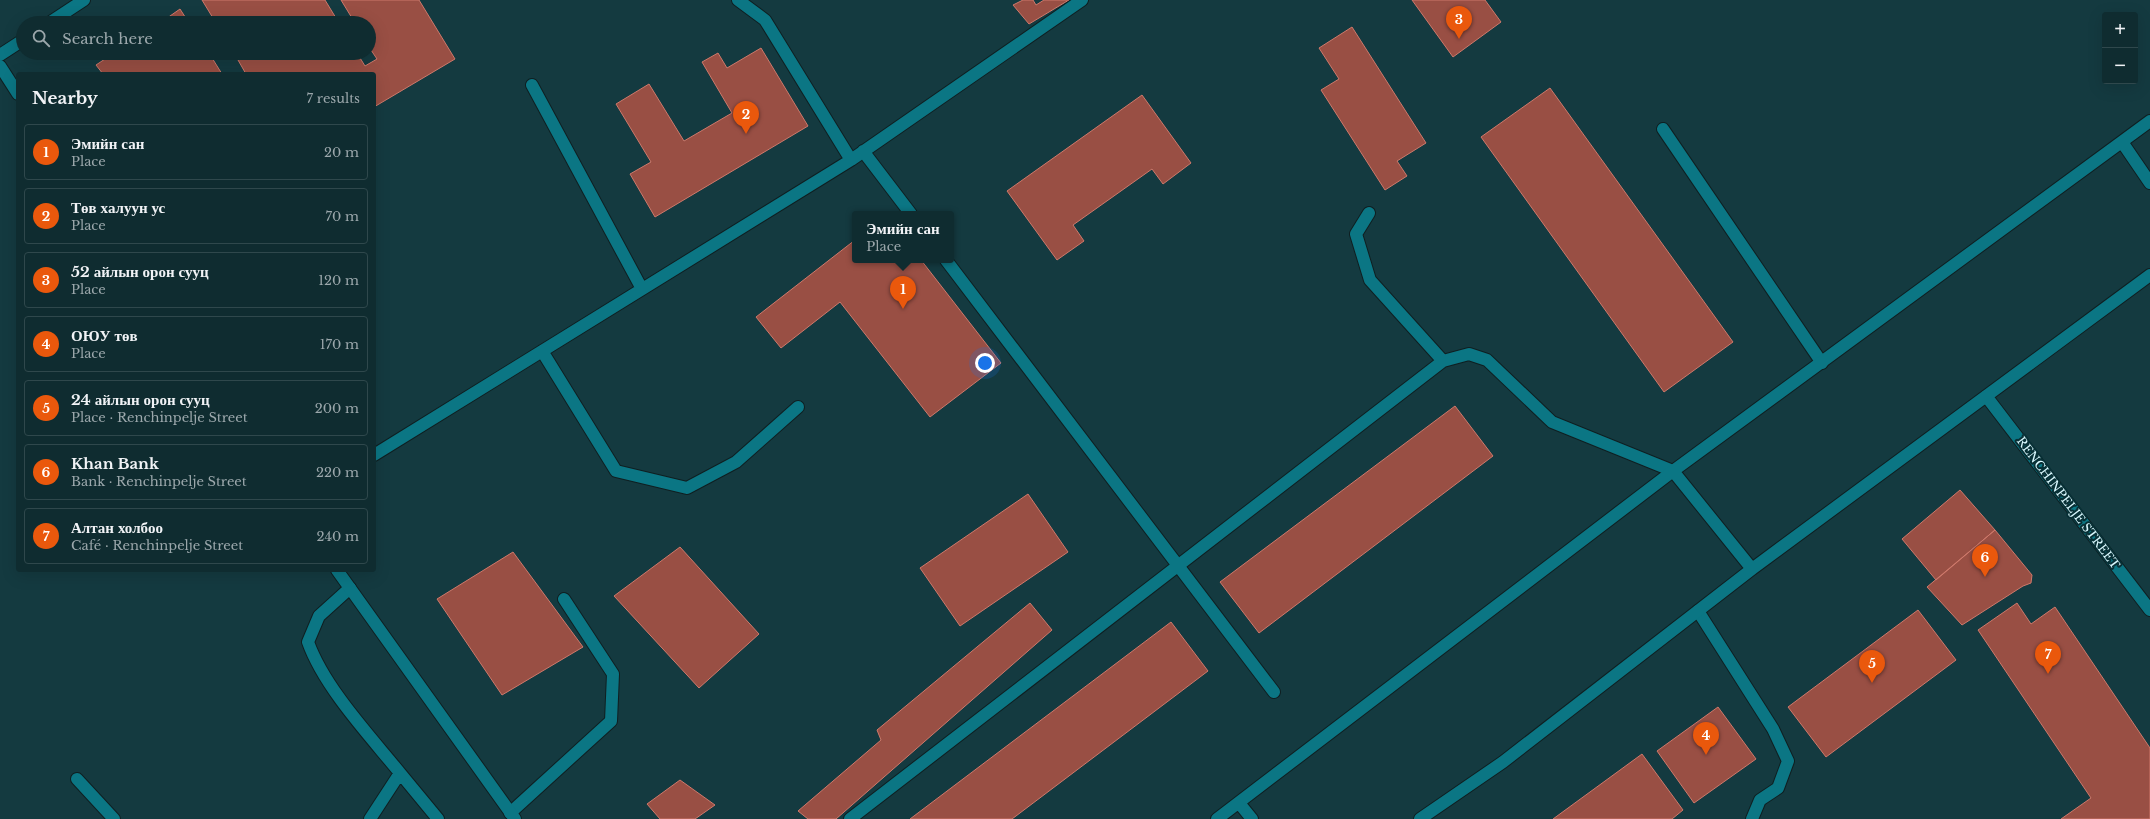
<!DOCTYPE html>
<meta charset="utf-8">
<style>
body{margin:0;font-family:"Libre Baskerville",serif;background:#183438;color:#f1f3f6}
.controls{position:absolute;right:12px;top:12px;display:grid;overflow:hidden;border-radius:4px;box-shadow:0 4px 16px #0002}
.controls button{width:36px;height:36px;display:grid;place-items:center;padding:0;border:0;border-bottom:1px solid #2f484c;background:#0f2c30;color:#f1f3f6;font:20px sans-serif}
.you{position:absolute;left:985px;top:363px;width:14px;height:14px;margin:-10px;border:3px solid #fff;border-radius:50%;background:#1a73e8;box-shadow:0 0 0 6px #1a73e833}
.badge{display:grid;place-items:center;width:26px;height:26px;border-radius:50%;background:#ea580c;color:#fff;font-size:13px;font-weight:700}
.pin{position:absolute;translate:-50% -33px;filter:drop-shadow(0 1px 2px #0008)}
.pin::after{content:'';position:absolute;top:21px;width:14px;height:12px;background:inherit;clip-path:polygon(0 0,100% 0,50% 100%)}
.popup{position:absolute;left:852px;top:211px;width:102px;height:52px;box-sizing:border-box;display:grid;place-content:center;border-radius:4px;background:#0f2c30;filter:drop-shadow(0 1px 3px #0005);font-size:13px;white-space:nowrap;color:#9ba7ab}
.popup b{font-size:15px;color:#f1f3f6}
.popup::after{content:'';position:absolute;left:50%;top:100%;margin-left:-8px;border:8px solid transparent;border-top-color:#0f2c30}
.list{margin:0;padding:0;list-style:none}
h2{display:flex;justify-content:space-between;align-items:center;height:52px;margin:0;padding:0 16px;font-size:17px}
h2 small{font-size:13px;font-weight:400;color:#9ba7ab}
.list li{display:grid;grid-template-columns:26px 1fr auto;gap:12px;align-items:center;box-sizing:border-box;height:56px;margin:0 8px 8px;padding:0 8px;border:1px solid #2f484c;border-radius:4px}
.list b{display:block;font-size:15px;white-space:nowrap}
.list p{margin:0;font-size:13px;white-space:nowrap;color:#9ba7ab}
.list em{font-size:13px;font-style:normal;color:#9ba7ab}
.icon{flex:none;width:22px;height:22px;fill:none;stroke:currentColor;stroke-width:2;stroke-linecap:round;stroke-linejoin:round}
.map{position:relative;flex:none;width:2150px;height:819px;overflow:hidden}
.search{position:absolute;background:#0f2c30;box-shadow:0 4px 16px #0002;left:16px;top:16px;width:360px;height:44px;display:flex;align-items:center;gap:10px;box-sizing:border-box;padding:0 14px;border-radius:22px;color:#9ba7ab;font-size:15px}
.panel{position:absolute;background:#0f2c30;box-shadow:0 4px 16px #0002;left:16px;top:72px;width:360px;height:500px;border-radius:4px}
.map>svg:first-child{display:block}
.building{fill:#994f44;stroke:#ce796b}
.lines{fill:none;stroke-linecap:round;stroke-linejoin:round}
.lane-casing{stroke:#0f1f21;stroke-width:14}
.street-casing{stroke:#0f1f21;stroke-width:14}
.secondary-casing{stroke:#0f1f21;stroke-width:14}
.lane{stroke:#0b7684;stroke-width:12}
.street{stroke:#0b7684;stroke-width:12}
.secondary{stroke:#0b7684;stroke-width:12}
.labels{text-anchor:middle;stroke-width:4;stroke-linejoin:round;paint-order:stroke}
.street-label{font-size:12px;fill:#d9f8fe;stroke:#083036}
</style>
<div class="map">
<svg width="2150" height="819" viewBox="0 0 2150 819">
<rect width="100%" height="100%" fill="#143a40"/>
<!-- building -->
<path class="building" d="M 202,0 L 325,0 L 339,23 L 216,23 Z
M 341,0 L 419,0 L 455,59 L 374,107 L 374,74 L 246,74 L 234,53 L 357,53 L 365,66 L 377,59 L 369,47 L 369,23 L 355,23 Z
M 1023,0 L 1033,0 L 1036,5 L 1044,0 L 1069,0 L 1029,24 L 1013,5 Z
M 1412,0 L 1485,0 L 1501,22 L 1453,57 Z
M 180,9 L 189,23 L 160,23 Z
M 1352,27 L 1426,143 L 1397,161 L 1407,176 L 1385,190 L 1321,90 L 1339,79 L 1319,48 Z
M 761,48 L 808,126 L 655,217 L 630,174 L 651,162 L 616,104 L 649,84 L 684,141 L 732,113 L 702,62 L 718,53 L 727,68 Z
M 114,53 L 209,53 L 222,74 L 103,74 L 96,65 Z
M 1550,88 L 1733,342 L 1664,392 L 1481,137 Z
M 1142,95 L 1191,163 L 1163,184 L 1152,169 L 1073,225 L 1084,241 L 1057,260 L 1007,191 Z
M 855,240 L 855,260 L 921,260 L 1001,363 L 930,417 L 840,302 L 781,348 L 756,317 Z
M 1455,406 L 1493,456 L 1259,633 L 1220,582 Z
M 1960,490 L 1995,530 L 1936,580 L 1902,539 Z
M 1028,494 L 1068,552 L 960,626 L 920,568 Z
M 1995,530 L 2032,575 L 2031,583 L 2023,586 L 1962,625 L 1927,587 Z
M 680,547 L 759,634 L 699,688 L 614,596 Z
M 513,552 L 583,647 L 502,695 L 437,599 Z
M 1030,603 L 1052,630 L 836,819 L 808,819 L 798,811 L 881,740 L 877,730 Z
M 2017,603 L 2031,624 L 2055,607 L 2150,748 L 2150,819 L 2061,819 L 2091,798 L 1978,630 Z
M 1918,610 L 1956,660 L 1826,757 L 1788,707 Z
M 1171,622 L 1208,671 L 1012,819 L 910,819 Z
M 1718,707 L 1756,759 L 1694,803 L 1657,751 Z
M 1642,754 L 1683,810 L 1672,819 L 1553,819 Z
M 680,780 L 715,805 L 695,819 L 660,819 L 647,804 Z"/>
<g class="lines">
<defs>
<path id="lane" d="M 738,0 L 765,20 L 851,160
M 532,85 L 642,289
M 1663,129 L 1822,363
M 863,151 L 911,214
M 1369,213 L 1356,234 L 1370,280 L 1443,361
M 946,260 L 1274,692
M 542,351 L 616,471 L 687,488 L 736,462 L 798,407
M 374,455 L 851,160 L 1082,0
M 350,588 L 319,616 L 308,642 C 324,687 369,735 400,773 L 370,819
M 400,773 L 438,819
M 77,779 L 114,819
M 510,813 L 611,721 L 613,674 L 564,599
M 850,819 L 1443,361 L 1469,354 L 1487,360 L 1552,422 L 1673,471"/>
<path id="street" d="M 49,23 L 84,0
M 0,55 L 23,40
M 1698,611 L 1773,729 L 1788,761 L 1778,788 L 1760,800 L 1752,819"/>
<path id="secondary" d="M 0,66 L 18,94
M 2122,142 L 2150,183
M 1986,396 L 2150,610
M 1673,471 L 1752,569
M 337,570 L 515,819
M 1239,803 L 1252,819
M 1217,819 L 1673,471 L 2150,121
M 1420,819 L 1503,762 L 1752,569 L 2150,275"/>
</defs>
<!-- lane casing -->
<use href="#lane" class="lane-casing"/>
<!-- street casing -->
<use href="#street" class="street-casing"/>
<!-- secondary casing -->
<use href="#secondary" class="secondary-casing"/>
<!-- lane -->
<use href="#lane" class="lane"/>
<!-- street -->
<use href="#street" class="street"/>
<!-- secondary -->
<use href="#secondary" class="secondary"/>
</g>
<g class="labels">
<!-- street labels -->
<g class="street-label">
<text transform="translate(2068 503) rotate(53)" y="4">RENCHINPELJE STREET</text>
</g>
</g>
</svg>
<div class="controls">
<button>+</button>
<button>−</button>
</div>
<div class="you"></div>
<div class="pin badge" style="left:903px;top:309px">1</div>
<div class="popup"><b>Эмийн сан</b>Place</div>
<div class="pin badge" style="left:746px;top:134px">2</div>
<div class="pin badge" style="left:1459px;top:39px">3</div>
<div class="pin badge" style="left:1706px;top:755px">4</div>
<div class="pin badge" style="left:1872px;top:683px">5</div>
<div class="pin badge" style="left:1985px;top:577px">6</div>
<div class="pin badge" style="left:2048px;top:674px">7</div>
<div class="search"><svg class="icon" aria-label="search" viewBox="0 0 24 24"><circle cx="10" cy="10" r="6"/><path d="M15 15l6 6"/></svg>Search here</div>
<section class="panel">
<h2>Nearby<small>7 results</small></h2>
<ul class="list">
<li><span class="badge">1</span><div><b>Эмийн сан</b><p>Place</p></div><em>20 m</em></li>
<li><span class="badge">2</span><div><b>Төв халуун ус</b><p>Place</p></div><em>70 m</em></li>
<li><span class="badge">3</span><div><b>52 айлын орон сууц</b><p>Place</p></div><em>120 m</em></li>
<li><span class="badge">4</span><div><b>ОЮУ төв</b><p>Place</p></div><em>170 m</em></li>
<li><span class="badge">5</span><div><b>24 айлын орон сууц</b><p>Place · Renchinpelje Street</p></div><em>200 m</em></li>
<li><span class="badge">6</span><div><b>Khan Bank</b><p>Bank · Renchinpelje Street</p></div><em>220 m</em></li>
<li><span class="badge">7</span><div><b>Алтан холбоо</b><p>Café · Renchinpelje Street</p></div><em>240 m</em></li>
</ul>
</section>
</div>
